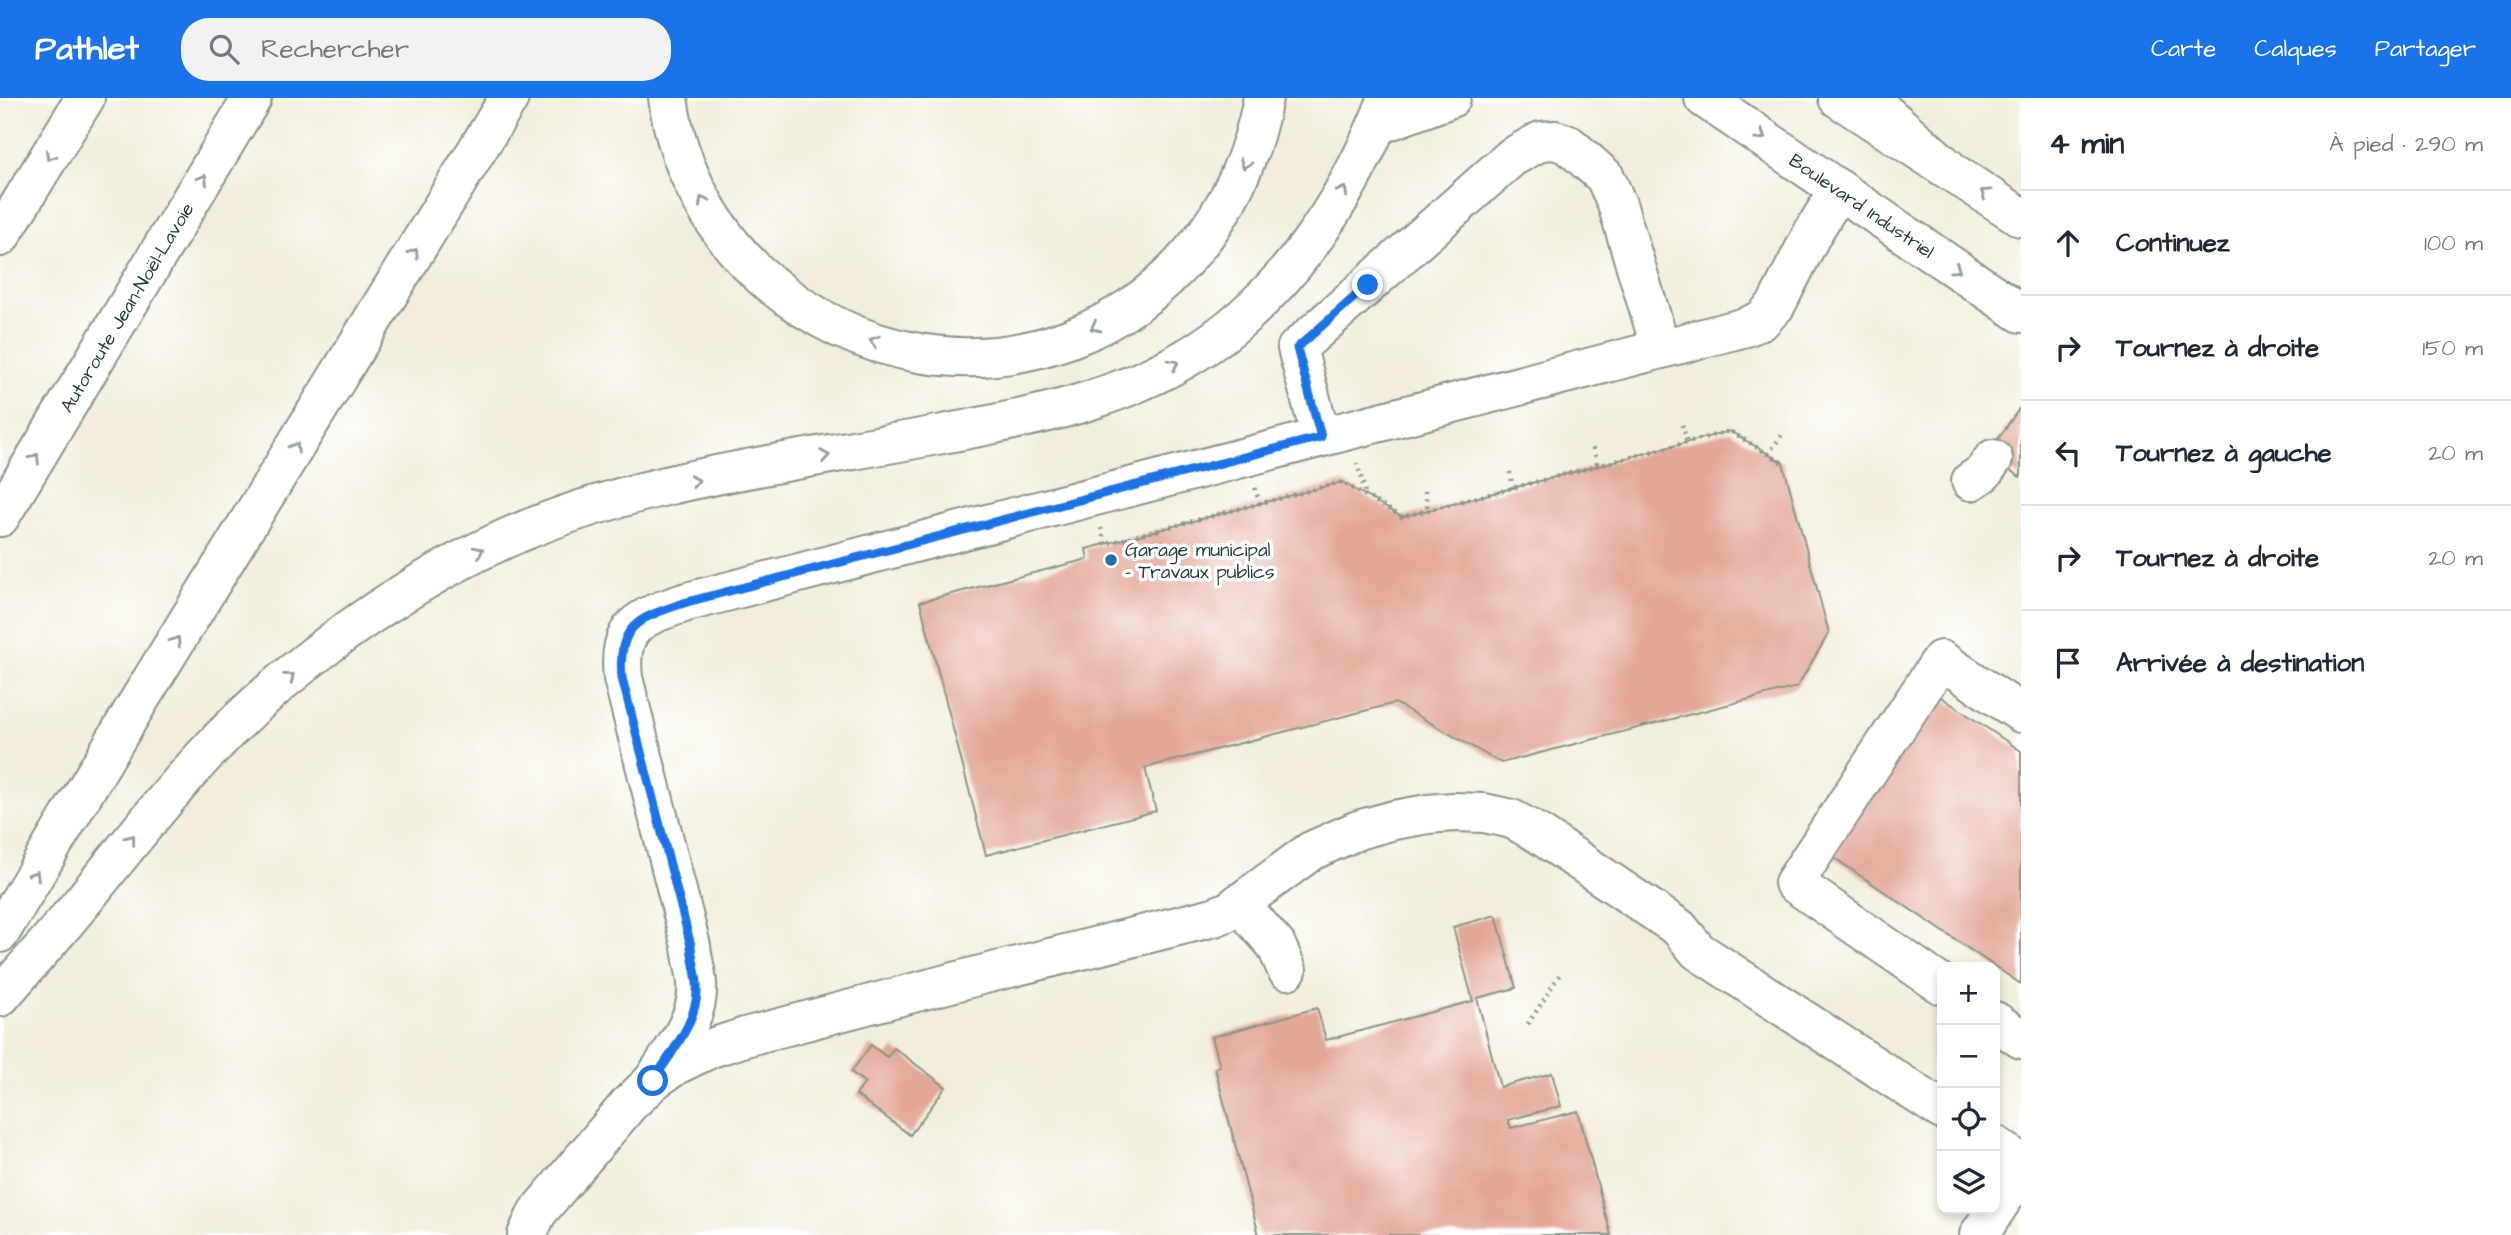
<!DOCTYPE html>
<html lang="fr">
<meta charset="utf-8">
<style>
body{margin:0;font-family:"Architects Daughter",sans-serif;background:#f2f2f3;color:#1f2937}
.controls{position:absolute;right:21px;bottom:21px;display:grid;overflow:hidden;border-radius:14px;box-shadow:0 4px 10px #0003}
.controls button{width:63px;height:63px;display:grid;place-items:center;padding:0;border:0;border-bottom:2px solid #e0e1e3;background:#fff;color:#1f2937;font:35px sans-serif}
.stop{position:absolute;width:21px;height:21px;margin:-16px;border:5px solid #1a73e8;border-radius:50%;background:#fff}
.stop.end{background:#1a73e8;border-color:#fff;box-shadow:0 2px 7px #0008}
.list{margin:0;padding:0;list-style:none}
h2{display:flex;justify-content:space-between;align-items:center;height:91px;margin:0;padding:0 28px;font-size:30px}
h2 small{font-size:23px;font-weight:400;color:#747a83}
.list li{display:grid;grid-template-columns:46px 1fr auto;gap:21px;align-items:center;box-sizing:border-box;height:105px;padding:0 28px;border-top:2px solid #e0e1e3}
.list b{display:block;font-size:26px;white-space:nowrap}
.list em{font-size:23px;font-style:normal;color:#747a83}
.icon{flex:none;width:38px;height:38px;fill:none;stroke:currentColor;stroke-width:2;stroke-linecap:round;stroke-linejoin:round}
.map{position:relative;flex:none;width:2021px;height:1137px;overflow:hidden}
header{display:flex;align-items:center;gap:42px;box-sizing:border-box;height:98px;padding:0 35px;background:#1a73e8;color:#fff}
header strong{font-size:33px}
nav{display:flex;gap:38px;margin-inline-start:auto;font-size:24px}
.search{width:490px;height:63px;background:#f2f2f3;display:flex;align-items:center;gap:18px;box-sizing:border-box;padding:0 24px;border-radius:28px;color:#747a83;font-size:26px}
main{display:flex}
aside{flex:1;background:#fff}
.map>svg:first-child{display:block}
.building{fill:#e3a798}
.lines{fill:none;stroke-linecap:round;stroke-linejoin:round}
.minor-casing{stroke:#889688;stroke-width:42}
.major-casing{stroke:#889688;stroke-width:42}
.highway-casing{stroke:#889688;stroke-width:42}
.path{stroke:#889688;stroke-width:4.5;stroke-dasharray:2 5;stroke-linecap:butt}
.minor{stroke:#fff;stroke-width:38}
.major{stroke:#fff;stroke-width:38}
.highway{stroke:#fff;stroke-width:38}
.oneway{stroke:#8f9e9a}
.route{stroke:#1a73e8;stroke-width:9}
.poi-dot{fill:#1f6fb2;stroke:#fff;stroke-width:2.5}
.labels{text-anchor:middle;stroke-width:7;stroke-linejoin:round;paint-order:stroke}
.street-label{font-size:19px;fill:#1f3d34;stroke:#fff}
.poi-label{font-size:19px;fill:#1f3d34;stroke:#fff;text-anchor:start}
</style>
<header>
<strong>Pathlet</strong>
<div class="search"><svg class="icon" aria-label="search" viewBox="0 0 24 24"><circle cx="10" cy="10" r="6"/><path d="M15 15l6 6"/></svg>Rechercher</div>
<nav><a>Carte</a><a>Calques</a><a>Partager</a></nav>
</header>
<main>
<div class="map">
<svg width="2021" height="1137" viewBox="0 0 2021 1137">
<rect width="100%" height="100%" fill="#fff"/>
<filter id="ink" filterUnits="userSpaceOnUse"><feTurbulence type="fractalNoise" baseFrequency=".0143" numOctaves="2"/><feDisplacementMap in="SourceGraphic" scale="14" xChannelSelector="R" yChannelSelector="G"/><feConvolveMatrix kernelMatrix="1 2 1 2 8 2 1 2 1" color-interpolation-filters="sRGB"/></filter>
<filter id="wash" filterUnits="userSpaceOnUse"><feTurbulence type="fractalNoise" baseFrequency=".00686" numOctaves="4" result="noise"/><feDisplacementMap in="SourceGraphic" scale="28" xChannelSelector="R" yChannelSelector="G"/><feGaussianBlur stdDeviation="1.57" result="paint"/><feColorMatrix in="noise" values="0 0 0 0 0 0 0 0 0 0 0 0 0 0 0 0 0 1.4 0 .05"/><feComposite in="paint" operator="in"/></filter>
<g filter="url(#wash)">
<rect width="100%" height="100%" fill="#f2eedb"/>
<g id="blocks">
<!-- building -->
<path class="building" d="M 2021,308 L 2021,377 L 2020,379 L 1987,357 Z
M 1730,333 L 1783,365 L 1829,535 L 1797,589 L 1501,665 L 1395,605 L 1145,670 L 1156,713 L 986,757 L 920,504 L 1088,461 L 1086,451 L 1342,384 L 1402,419 Z
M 1935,595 L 2021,653 L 2021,886 L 1827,755 Z
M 1496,817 L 1516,890 L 1477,900 L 1500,989 L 1552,975 L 1561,1008 L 1508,1022 L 1511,1030 L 1578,1013 L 1611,1137 L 1259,1137 L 1215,970 L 1220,968 L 1212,939 L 1317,910 L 1326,942 L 1473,903 L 1453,829 Z
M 871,947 L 887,959 L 894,950 L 946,989 L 910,1037 L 856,997 L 865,985 L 851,974 Z"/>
</g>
</g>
<g filter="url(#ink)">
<use href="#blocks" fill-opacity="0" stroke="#889688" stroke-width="2"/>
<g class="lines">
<defs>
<g id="minor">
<path id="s1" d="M 1704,0 L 2021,215"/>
<path d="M 1838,0 L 2021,119"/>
<path d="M 1321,339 L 1297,250 L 1512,59 L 1541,43 L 1555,42 L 1569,47 L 1605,79 L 1617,106 L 1661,251"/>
<path d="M 1971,383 L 1983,375 L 1993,361"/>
<path d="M 1239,805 L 1276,847 L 1287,872"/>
<path d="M 1942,887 L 1794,785 L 1941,562 L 2021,615"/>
<path d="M 1995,923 L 2021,941"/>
<path d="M 653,983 C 671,954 700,922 697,885 C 696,873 692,860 691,848 L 623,580 C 617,525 641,519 687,504 L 1746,229 L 1762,222 L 1776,207 L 1812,136 L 1839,91"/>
<path d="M 1995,1047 L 2021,1065"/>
<path d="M 527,1137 L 537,1115 L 629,1006 L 653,983 L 676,967 L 711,950 L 745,939 L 981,877 L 1214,819 L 1229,813 L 1311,753 L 1358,732 L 1394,722 L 1428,716 L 1454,714 L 1484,715 L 1512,721 L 1539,736 L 1679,830 L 1698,853 L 1942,1012"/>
<path d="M 1979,1137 L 2021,1073"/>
</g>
<path id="major" d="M 1378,27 L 1451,0
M 0,899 C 30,864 62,830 91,793 C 127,748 163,703 202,660 C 281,574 391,494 496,445 C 631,381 797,364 943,336 C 1028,320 1106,306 1183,262 C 1282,205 1347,105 1388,0"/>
<g id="highway">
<path d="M 668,0 C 677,69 714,138 767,183 C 955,341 1219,240 1263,0"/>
<path d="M 1868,0 L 1948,70"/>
<path d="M 0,139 L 85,0"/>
<path id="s2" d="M 0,419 L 252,0"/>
<path d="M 0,835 L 140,601 L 509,0"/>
</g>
</defs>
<!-- minor casing -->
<use href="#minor" class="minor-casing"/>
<!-- major casing -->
<use href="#major" class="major-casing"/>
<!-- highway casing -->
<use href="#highway" class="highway-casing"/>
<!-- path -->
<path class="path" d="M 1682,327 L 1687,344
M 1593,350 L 1598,368
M 1768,356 L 1782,337
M 1357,365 L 1366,397
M 1510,374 L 1513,390
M 1255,390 L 1260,406
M 1425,393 L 1428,412
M 1101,430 L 1105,446 L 1342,384 L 1402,419 L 1730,333 L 1783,365
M 1528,926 L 1562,873"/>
<!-- minor -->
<use href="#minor" class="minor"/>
<!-- major -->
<use href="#major" class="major"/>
<!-- highway -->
<use href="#highway" class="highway"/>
</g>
<!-- one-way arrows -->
<defs><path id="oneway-chevron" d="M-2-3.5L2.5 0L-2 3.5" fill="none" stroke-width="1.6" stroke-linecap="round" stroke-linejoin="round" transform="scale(1.75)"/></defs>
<g class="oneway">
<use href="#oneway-chevron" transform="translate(1761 38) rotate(34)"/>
<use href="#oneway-chevron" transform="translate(50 58) rotate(122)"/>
<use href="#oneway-chevron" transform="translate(1245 66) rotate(111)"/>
<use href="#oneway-chevron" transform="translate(203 81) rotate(-59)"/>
<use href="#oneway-chevron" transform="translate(1343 93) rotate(-62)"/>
<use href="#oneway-chevron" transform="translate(1985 95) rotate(-146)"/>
<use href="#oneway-chevron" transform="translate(703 103) rotate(-119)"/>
<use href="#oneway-chevron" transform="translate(414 155) rotate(-58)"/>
<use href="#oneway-chevron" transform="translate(1956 171) rotate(34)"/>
<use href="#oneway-chevron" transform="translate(1095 229) rotate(154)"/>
<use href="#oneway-chevron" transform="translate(874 243) rotate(-162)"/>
<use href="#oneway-chevron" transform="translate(1174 266) rotate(-28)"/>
<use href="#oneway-chevron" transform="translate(295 349) rotate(-58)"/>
<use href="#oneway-chevron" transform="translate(825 358) rotate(-10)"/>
<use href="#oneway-chevron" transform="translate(35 360) rotate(-59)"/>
<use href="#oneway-chevron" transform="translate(695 383) rotate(-12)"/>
<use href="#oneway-chevron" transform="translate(479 453) rotate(-27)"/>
<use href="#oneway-chevron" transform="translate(176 543) rotate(-58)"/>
<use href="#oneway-chevron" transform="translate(290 579) rotate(-38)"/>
<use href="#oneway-chevron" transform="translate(131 741) rotate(-51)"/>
<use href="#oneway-chevron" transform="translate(35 777) rotate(-59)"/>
</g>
</g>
<g class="lines" filter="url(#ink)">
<!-- route -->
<path class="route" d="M 653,983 C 671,954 700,922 697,885 C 696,873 692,860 691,848 L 622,580 C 617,524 641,520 687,504 L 1321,339 L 1297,250 L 1368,187"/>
</g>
<!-- markers -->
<circle class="poi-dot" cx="1111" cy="462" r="7"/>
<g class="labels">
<!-- street labels -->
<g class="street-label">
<text dy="7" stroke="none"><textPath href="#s1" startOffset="191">Boulevard Industriel</textPath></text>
<text dy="7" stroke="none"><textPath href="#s2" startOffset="245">Autoroute Jean-Noël-Lavoie</textPath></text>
</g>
<!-- poi labels -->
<g class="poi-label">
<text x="1125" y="458">Garage municipal<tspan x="1125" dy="22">- Travaux publics</tspan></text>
</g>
</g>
</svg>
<div class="controls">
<button>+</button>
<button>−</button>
<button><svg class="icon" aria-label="locate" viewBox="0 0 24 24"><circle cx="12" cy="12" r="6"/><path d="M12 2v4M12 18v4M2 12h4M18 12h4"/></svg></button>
<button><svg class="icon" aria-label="layers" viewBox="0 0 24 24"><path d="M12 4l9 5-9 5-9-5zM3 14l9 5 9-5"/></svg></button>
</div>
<div class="stop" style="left:653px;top:983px"></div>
<div class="stop end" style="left:1368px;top:187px"></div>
</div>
<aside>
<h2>4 min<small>À pied · 290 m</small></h2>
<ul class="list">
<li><svg class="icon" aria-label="ahead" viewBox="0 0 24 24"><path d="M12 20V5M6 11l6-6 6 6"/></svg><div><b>Continuez</b></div><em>100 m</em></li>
<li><svg class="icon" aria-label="right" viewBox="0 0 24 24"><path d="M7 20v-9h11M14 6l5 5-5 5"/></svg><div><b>Tournez à droite</b></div><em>150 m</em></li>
<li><svg class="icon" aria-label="left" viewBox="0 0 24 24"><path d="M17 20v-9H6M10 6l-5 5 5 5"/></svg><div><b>Tournez à gauche</b></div><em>20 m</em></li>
<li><svg class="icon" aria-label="right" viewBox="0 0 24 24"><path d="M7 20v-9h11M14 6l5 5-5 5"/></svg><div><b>Tournez à droite</b></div><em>20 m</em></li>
<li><svg class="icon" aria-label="arrive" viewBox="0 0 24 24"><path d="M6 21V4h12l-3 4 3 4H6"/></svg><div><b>Arrivée à destination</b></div></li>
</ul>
</aside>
</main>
